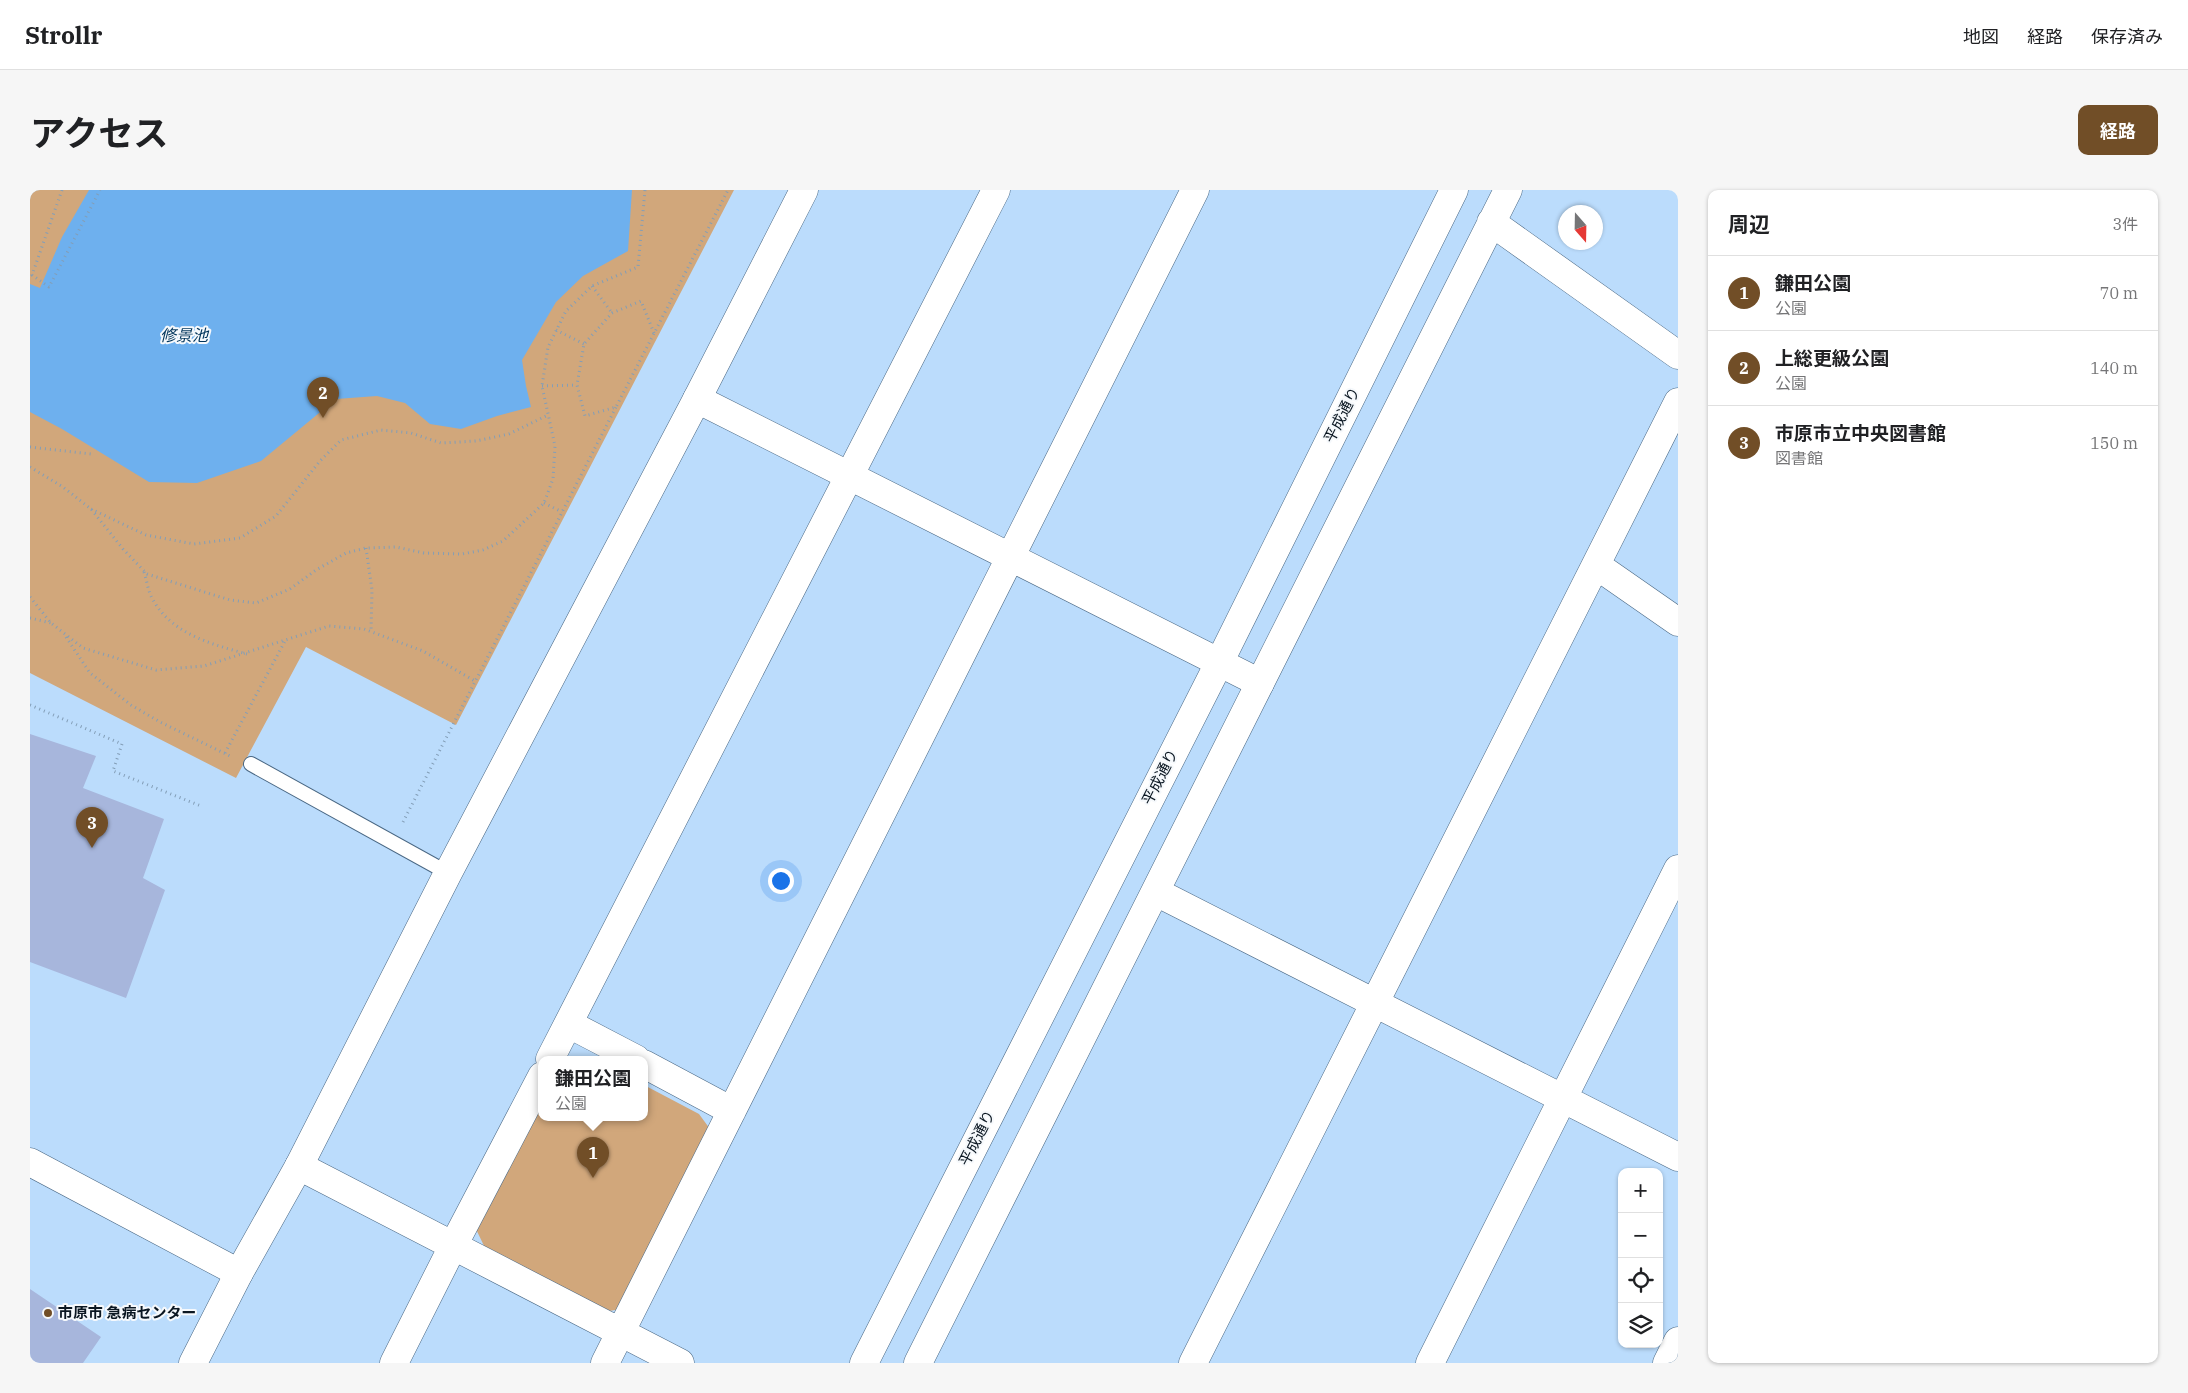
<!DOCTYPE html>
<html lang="ja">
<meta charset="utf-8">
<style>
body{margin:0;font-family:"IBM Plex Serif","Noto Sans JP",serif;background:#f6f6f6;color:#202124}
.controls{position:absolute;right:15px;bottom:15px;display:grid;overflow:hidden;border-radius:10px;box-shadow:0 1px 4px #0004}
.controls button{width:45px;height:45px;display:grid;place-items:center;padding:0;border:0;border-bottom:1px solid #e0e0e0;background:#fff;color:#202124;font:25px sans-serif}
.compass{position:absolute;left:1528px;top:15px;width:45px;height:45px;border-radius:50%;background:#fff;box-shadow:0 1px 4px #0004;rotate:160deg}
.you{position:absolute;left:750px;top:690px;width:18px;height:18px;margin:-12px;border:4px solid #fff;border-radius:50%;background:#1a73e8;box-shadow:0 0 0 8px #1a73e833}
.badge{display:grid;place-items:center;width:32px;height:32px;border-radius:50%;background:#714e27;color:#fff;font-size:16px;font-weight:700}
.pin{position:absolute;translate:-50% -41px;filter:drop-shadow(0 1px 2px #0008)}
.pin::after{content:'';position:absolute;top:26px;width:18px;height:15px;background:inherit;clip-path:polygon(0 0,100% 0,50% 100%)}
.popup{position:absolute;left:508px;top:866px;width:110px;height:65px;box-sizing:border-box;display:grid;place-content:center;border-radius:10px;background:#fff;filter:drop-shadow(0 1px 4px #0005);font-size:16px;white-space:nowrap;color:#757577}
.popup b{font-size:19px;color:#202124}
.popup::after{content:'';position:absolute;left:50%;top:100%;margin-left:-10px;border:10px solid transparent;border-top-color:#fff}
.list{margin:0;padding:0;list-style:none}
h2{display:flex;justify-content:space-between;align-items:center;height:65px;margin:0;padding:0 20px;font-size:21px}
h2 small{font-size:16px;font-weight:400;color:#757577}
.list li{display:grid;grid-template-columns:32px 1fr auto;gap:15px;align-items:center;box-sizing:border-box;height:75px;padding:0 20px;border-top:1px solid #e0e0e0}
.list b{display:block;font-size:19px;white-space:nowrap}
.list p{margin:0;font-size:16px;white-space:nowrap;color:#757577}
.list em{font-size:16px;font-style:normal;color:#757577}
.icon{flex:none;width:28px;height:28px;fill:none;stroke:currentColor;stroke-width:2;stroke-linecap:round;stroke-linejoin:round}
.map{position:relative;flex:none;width:1648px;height:1173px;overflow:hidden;border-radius:10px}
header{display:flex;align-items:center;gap:30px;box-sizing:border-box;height:70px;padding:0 25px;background:#fff;border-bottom:1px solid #e0e0e0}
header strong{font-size:24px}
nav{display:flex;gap:28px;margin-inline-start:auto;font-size:18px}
.intro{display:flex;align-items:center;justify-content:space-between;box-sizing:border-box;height:120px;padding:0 30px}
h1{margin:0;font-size:35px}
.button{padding:12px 22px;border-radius:10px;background:#714e27;color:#fff;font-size:18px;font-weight:700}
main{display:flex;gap:30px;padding:0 30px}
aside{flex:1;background:#fff;border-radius:10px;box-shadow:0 1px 4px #0004}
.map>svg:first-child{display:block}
.green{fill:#d1a77b}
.water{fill:#6eb0ee}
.building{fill:#a7b6dc}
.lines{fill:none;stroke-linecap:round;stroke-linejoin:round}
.service-casing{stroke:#4a6884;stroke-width:16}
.minor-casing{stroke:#4a6884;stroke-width:29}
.tertiary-casing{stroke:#4a6884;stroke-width:29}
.path{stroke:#839eb7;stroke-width:3;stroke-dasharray:1 4;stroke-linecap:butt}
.service{stroke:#fff;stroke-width:14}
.minor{stroke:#fff;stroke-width:28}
.tertiary{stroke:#fff;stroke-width:28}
.poi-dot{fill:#714e27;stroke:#f6f9fc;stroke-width:2}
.labels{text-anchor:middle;stroke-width:4;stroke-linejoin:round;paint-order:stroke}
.street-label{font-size:15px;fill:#0b1722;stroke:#f6f9fc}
.poi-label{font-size:15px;font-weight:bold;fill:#0b1722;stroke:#f6f9fc;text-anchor:start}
.water-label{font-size:16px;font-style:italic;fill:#00345b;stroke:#f6f9fc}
</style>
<header>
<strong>Strollr</strong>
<nav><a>地図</a><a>経路</a><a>保存済み</a></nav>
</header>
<div class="intro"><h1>アクセス</h1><a class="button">経路</a></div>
<main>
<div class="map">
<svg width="1648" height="1173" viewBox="0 0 1648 1173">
<rect width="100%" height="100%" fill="#bbdcfc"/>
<!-- green -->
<path class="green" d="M 0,0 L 704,0 L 426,535 L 276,457 L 206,588 L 0,483 Z
M 614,895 L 669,924 L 680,939 L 592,1119 L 579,1121 L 455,1058 L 445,1037 L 512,913 L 512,927 L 614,927 Z"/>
<!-- water -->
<path class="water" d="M 59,0 L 602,0 L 598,61 L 553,86 L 526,112 L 492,170 L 496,196 L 501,217 L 467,226 L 431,239 L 400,234 L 375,213 L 347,206 L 306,209 L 231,271 L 167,293 L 119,292 L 32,239 L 0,222 L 0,94 L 10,98 L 32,47 Z"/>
<!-- building -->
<path class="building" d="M 0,544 L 66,566 L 53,598 L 134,629 L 113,688 L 135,700 L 96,808 L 0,772 Z
M 0,1099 L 71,1147 L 53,1173 L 0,1173 Z"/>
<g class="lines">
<defs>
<path id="service" d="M 221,574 L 418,683"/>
<path id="minor" d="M 667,209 L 1230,493
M 1566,375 L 1648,432
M 1126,702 L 1648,967
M 539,834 L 606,869
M 520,869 L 966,0
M 614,874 L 702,921
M 0,972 L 209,1083
M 269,976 L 650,1173
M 364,1173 L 423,1056 L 512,886
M 575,1173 L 1165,0
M 1163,1173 L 1648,212
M 1400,1173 L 1648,679"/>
<path id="tertiary" d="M 1461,32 L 1648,165
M 163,1173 L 209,1083 L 269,976 L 418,683 L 667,209 L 774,0
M 834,1173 L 1189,473 L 1424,0
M 888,1173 L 1478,0
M 1637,1173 L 1648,1151"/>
</defs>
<!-- service casing -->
<use href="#service" class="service-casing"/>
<!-- minor casing -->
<use href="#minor" class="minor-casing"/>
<!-- tertiary casing -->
<use href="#tertiary" class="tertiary-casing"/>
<!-- path -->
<path class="path" d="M 32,0 L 2,85 L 19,97 L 70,0
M 562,96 L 582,123
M 526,140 L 554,154
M 624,143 L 611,111 L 582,123 L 554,154 L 547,195 L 555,226 L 586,217 L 698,0
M 512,196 L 547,195
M 0,257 L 61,264
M 0,277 L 33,297 L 61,319 L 93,359 L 117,384 L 200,410 L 226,413 L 260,399 L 286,380 L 316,363 L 336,358 L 366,357 L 394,363 L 432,364 L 453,360 L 473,351 L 514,313 L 523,289 L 525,256 L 512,196 L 518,157 L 536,121 L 562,96 L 608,77 L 615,0
M 514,313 L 532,322
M 61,319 L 116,345 L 164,354 L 210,348 L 246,326 L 290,271 L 311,250 L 351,240 L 381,243 L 411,253 L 446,251 L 479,244 L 518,225
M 336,358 L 342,400 L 341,442
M 114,382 C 117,391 118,401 122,408 C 141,444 181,454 217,464
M 0,407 L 21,433 L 53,458 L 126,480 L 174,476 L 299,436 L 334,439 L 393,461 L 445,491
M 0,428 L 21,433
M 36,447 L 60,483 L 101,515 L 130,532 L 200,566
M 0,515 L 92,554 L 83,581 L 171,616
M 195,563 L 255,451
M 373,632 L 586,217"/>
<!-- service -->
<use href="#service" class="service"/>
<!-- minor -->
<use href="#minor" class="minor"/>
<!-- tertiary -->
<use href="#tertiary" class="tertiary"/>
</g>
<!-- markers -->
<circle class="poi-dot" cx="18" cy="1123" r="5"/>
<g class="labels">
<!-- street labels -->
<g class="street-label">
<text transform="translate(1312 225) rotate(-63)" y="5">平成通り</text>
<text transform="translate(1130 587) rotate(-63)" y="5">平成通り</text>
<text transform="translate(947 948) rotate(-63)" y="5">平成通り</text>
</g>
<!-- poi labels -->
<g class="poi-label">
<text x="28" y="1128">市原市 急病センター</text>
</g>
<!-- water labels -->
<g class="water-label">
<text x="154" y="151">修景池</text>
</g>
</g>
</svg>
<div class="controls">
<button>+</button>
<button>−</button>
<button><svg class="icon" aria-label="locate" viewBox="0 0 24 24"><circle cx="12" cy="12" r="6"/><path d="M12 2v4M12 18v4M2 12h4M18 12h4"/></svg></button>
<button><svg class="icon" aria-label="layers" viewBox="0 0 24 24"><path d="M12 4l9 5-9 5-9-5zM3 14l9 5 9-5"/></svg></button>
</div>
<svg class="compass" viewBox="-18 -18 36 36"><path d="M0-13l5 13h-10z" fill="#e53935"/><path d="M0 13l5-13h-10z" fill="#757577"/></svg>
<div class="you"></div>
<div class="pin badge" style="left:563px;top:988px">1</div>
<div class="popup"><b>鎌田公園</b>公園</div>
<div class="pin badge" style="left:293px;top:228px">2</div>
<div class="pin badge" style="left:62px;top:658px">3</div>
</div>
<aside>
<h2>周辺<small>3件</small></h2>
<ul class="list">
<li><span class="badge">1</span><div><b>鎌田公園</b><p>公園</p></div><em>70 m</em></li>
<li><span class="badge">2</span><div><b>上総更級公園</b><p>公園</p></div><em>140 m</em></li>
<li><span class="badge">3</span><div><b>市原市立中央図書館</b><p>図書館</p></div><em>150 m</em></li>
</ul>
</aside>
</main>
